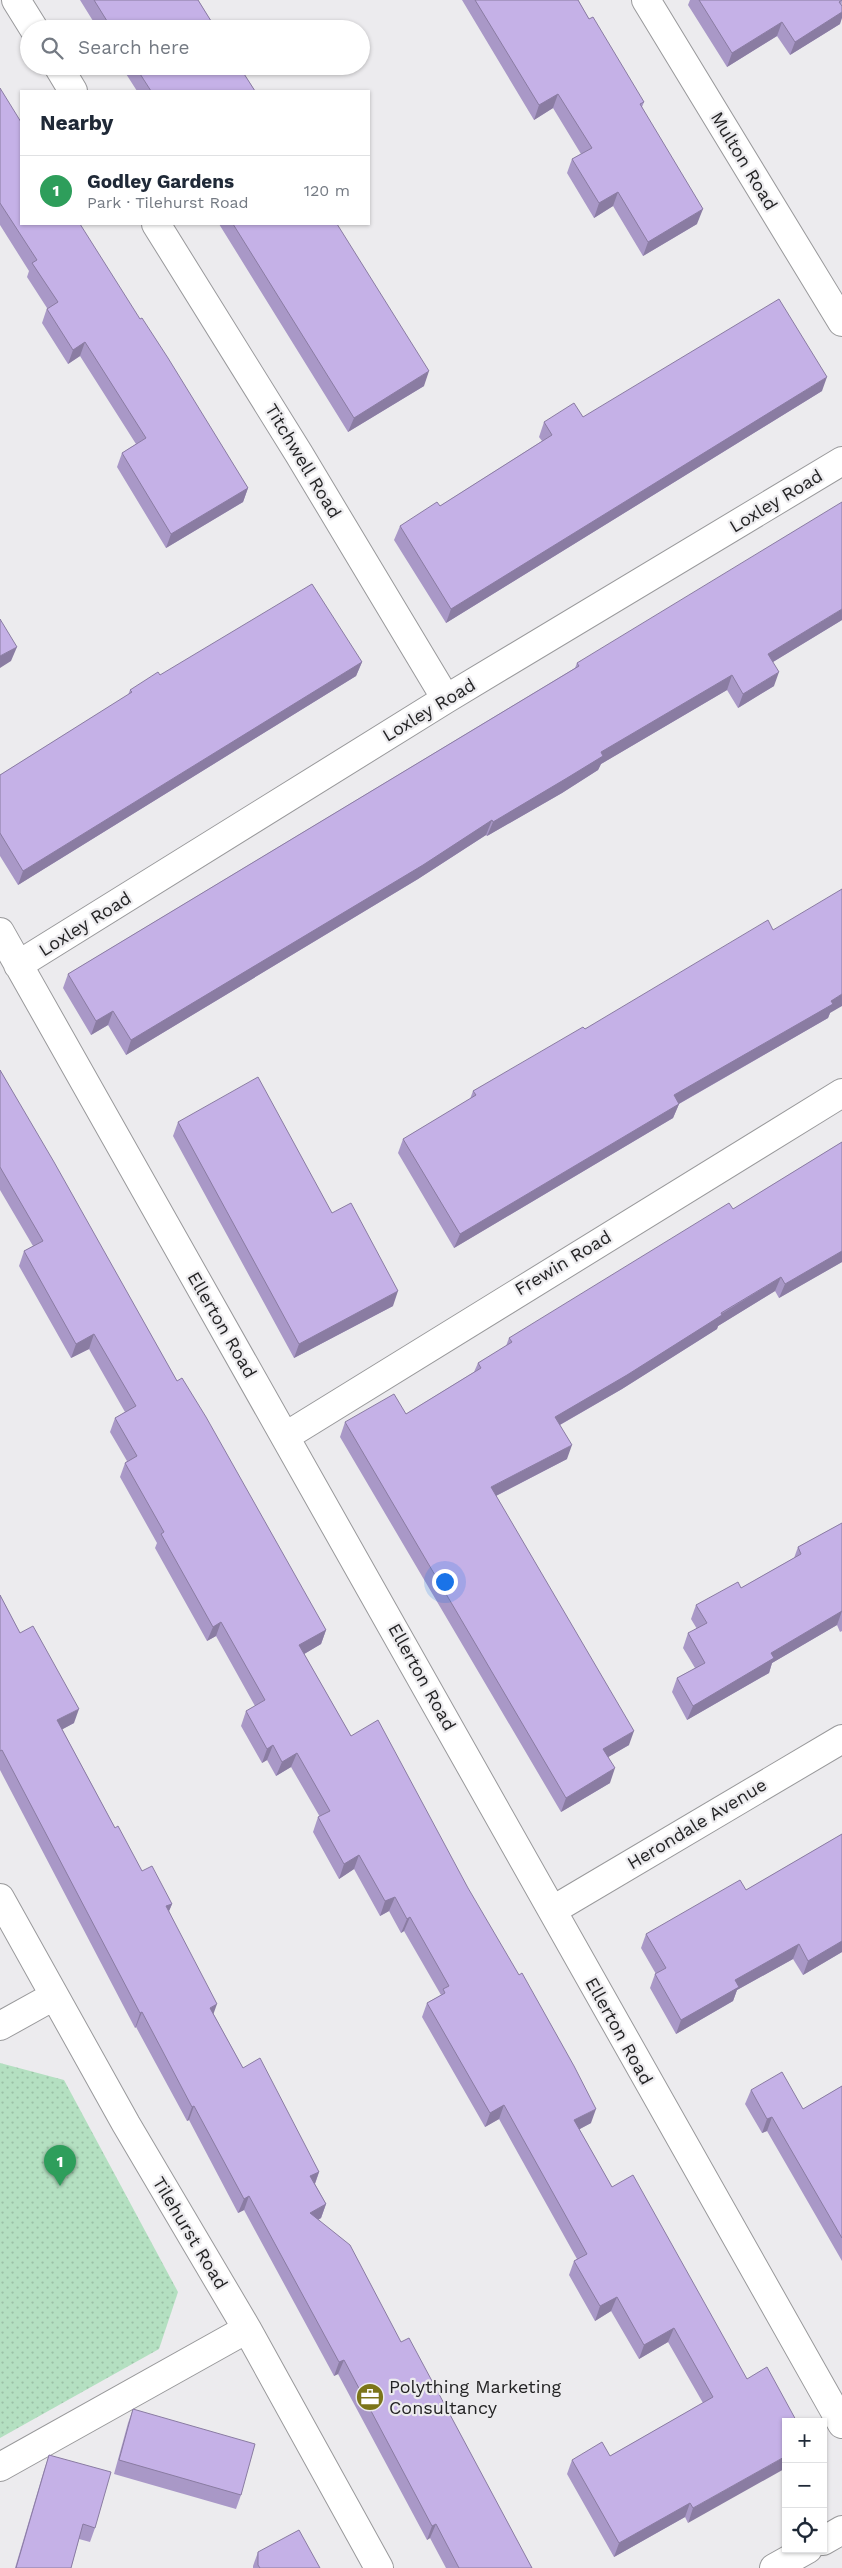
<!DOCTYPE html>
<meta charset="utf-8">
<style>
body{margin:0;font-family:"Work Sans",sans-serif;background:#f6f6f7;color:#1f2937}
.controls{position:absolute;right:15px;bottom:15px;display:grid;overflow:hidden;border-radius:0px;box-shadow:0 1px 4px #0004}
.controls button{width:45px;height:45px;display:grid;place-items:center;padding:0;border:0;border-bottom:1px solid #e0e1e3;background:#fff;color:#1f2937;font:25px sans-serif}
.you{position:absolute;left:444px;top:1581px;width:18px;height:18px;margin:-12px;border:4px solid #fff;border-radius:50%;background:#1a73e8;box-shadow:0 0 0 8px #1a73e833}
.badge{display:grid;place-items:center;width:32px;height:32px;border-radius:50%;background:#db2777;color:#fff;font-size:16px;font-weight:700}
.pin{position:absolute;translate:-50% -41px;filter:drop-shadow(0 1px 2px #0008)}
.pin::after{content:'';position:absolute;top:26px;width:18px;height:15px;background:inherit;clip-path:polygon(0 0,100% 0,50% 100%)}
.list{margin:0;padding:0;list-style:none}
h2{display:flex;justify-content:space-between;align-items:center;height:65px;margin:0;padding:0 20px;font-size:21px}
h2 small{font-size:16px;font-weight:400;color:#747a83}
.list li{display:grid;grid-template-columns:32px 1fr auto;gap:15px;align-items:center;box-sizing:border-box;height:70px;padding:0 20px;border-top:1px solid #e0e1e3}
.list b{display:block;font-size:19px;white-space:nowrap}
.list p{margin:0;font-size:16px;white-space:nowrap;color:#747a83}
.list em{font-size:16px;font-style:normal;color:#747a83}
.icon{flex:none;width:28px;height:28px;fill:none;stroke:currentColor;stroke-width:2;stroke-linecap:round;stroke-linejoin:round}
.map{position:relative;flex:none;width:842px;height:2568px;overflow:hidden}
.search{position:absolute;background:#fff;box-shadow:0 1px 4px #0004;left:20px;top:20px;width:350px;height:55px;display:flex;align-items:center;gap:12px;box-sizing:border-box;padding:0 18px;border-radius:28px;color:#747a83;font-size:19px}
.panel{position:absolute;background:#fff;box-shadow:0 1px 4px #0004;left:20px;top:90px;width:350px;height:135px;border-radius:0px}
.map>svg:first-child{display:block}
.park{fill:url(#park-dots)}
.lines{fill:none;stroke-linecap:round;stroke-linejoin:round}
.minor-casing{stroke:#99999b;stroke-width:30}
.minor{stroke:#fff;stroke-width:28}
.wall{fill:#a998c7}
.shaded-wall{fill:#8a7ca2}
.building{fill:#c5b1e7;stroke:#8a7ca2}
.labels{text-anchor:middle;stroke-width:4.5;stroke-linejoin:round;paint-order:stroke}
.street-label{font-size:18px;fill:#242425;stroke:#ecebee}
.poi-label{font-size:18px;fill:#242425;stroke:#ecebee;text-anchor:start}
</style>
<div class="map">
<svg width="842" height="2568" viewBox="0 0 842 2568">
<defs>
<pattern id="park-dots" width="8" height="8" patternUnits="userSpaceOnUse" patternTransform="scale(1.25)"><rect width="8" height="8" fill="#b4e0c1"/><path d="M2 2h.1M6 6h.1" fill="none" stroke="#9bc0a6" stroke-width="1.8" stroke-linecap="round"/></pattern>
</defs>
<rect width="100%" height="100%" fill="#ecebee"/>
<!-- park -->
<path class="park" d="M 0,2063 L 64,2080 L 178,2292 L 159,2349 L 0,2438 Z"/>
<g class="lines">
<defs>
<path id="minor" d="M 16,0 L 34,29
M 646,0 L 842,322
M 58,66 L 73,91
M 156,224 L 299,454 L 446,699
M 0,932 L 842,2424
M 18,965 L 446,699 L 842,461
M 286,1436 L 842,1093
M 0,1898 L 126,2124 L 247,2329 L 379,2568
M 553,1910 L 842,1739
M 0,2026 L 54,1996
M 0,2467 L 247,2329
M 823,2541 L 842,2530
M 774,2568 L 808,2549"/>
</defs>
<!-- minor casing -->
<use href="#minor" class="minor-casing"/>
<!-- minor -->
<use href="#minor" class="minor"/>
</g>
<!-- wall -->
<path class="wall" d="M 80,0 L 198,0 L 216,29 L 98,29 Z
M 462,0 L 578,0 L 589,19 L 644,102 L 642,107 L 697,224 L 643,256 L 613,206 L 594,218 L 567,173 L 572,159 L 581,154 L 553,108 L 534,120 Z
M 690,0 L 842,0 L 840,24 L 790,55 L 777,36 L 727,67 L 688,5 Z
M 121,66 L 239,66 L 255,91 L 137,91 Z
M 0,88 L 21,224 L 140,319 L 248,488 L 243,502 L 166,548 L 117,467 L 122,453 L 136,444 L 80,356 L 68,364 L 42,323 L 47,308 L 27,277 L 29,271 L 0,225 Z
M 219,224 L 337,224 L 424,386 L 348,432 Z
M 822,391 L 446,623 L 394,540 L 400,526 L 440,506 L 542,441 L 539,437 L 544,422 L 583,417 Z
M 842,620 L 773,662 L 774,686 L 738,708 L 727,690 L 601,764 L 598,770 L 562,793 L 487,836 L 486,835 L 418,879 L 126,1055 L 108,1025 L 91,1035 L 63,988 L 68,974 L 575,668 L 577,663 Z
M 362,662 L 356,676 L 18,885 L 0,856 L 0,775 L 128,695 L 130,690 Z
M 773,930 L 830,1013 L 828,1018 L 679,1104 L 673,1118 L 454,1248 L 398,1153 L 403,1139 L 470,1099 L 473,1091 L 585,1029 Z
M 0,1070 L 177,1381 L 326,1630 L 321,1644 L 304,1654 L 351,1736 L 591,2123 L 579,2129 L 612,2187 L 747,2379 L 688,2523 L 685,2517 L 614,2557 L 567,2474 L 572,2460 L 610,2456 L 703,2403 L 668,2342 L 639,2359 L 611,2311 L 595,2321 L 569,2275 L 574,2261 L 577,2259 L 499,2119 L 485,2127 L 422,2017 L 427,2003 L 441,1995 L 404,1931 L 401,1933 L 389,1911 L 380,1916 L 354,1869 L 339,1879 L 313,1832 L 318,1817 L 320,1817 L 291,1767 L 276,1776 L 267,1760 L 262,1763 L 241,1726 L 246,1711 L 255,1706 L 216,1636 L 207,1641 L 155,1548 L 157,1543 L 120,1477 L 125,1463 L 127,1461 L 110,1432 L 115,1418 L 125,1412 L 89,1349 L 71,1358 L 19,1266 L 24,1251 L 33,1246 L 0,1190 Z
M 178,1122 L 332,1213 L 393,1306 L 294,1358 L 173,1136 Z
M 842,1142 L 842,1262 L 779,1298 L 775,1291 L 718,1326 L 717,1329 L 622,1389 L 560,1425 L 567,1459 L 496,1496 L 629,1745 L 608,1757 L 610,1783 L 561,1812 L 340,1437 L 345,1422 L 406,1414 L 474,1372 L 478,1363 L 506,1346 L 509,1338 L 733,1209 Z
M 842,1523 L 842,1631 L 840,1632 L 837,1625 L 772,1663 L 769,1673 L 687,1720 L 672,1692 L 677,1678 L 695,1668 L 683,1648 L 688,1633 L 697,1629 L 691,1619 L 696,1605 L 741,1588 L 794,1558 L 798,1547 Z
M 0,1595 L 20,1633 L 74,1723 L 62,1729 L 115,1828 L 142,1871 L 172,1904 L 169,1911 L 213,2013 L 243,2068 L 319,2172 L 315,2184 L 326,2204 L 321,2218 L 318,2220 L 401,2342 L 532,2568 L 446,2568 L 430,2538 L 427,2540 L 338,2374 L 334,2376 L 244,2210 L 238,2213 L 189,2120 L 187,2121 L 136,2027 L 135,2028 L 0,1770 Z
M 842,1834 L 842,1952 L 803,1975 L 793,1959 L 737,1990 L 733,2001 L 676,2034 L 650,1988 L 655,1974 L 656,1974 L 641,1948 L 646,1934 L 746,1890 Z
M 842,2086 L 842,2261 L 767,2131 L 762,2133 L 745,2104 L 751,2090 L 803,2109 Z
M 133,2409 L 241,2495 L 236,2509 L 114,2474 L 128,2423 Z
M 49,2455 L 95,2528 L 90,2542 L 79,2539 L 71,2568 L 15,2568 L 44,2470 Z
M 258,2552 L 320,2568 L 253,2568 L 253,2566 Z"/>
<!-- shaded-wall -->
<path class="shaded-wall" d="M 842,12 L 842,18 L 840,24 L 790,55 L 795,42 Z
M 782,22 L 777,36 L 727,67 L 732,53 Z
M 558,94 L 553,108 L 534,120 L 539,105 Z
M 618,192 L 613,206 L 594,218 L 599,203 Z
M 703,209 L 697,224 L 643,256 L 648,242 Z
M 85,342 L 80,356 L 68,364 L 73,350 Z
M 429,371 L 424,386 L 348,432 L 354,418 Z
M 827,377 L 822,391 L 446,623 L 451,609 Z
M 248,488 L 243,502 L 166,548 L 171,534 Z
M 842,609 L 842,620 L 763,668 L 768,654 Z
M 17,647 L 11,661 L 0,668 L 0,656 Z
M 362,662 L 356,676 L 18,885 L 23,871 Z
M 779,672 L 774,686 L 738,708 L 743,694 Z
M 732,675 L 727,690 L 601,764 L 598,770 L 562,793 L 487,836 L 493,822 L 601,752 Z
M 492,820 L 486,835 L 418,879 L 126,1055 L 131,1040 Z
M 842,994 L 842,1006 L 830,1013 L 828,1018 L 668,1110 L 674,1095 Z
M 113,1011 L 108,1025 L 91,1035 L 96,1021 Z
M 679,1104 L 673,1118 L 454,1248 L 460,1234 Z
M 842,1251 L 842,1262 L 779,1298 L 785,1284 Z
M 781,1277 L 775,1291 L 718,1326 L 717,1329 L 622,1389 L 549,1431 L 555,1417 Z
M 398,1291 L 393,1306 L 294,1358 L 299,1344 Z
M 94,1334 L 89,1349 L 71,1358 L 76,1344 Z
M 572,1445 L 567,1459 L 486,1501 L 491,1487 Z
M 842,1611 L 837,1625 L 772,1663 L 769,1673 L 687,1720 L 693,1706 L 771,1653 Z
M 221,1622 L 216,1636 L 207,1641 L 213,1627 Z
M 326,1630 L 321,1644 L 294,1660 L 299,1645 Z
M 79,1709 L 74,1723 L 52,1735 L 57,1720 Z
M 634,1731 L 629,1745 L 598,1763 L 603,1749 Z
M 273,1745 L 267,1760 L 262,1763 L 267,1749 Z
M 297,1753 L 291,1767 L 276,1776 L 282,1762 Z
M 615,1768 L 610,1783 L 561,1812 L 566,1798 Z
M 359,1855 L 354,1869 L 339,1879 L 344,1864 Z
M 395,1897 L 389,1911 L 380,1916 L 385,1901 Z
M 172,1904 L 166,1918 L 166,1906 Z
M 410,1917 L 404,1931 L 401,1933 L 407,1919 Z
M 842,1941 L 842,1952 L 803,1975 L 808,1961 Z
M 799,1944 L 793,1959 L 737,1990 L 733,2001 L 676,2034 L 681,2020 L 735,1980 Z
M 217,2004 L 212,2018 L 210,2008 Z
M 142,2012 L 136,2027 L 135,2028 L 140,2013 Z
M 504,2105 L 499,2119 L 485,2127 L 490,2113 Z
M 194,2106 L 189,2120 L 187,2121 L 192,2107 Z
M 596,2109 L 591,2123 L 569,2135 L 574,2120 Z
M 772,2117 L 767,2131 L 762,2133 L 767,2119 Z
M 319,2172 L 314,2186 L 310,2176 Z
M 249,2196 L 244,2210 L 238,2213 L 244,2199 Z
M 326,2204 L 321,2218 L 305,2227 L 310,2213 Z
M 617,2297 L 611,2311 L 595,2321 L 600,2306 Z
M 674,2328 L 668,2342 L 639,2359 L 644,2345 Z
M 344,2360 L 338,2374 L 334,2376 L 339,2362 Z
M 786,2456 L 786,2468 L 688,2523 L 693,2508 Z
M 690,2503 L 685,2517 L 614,2557 L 619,2543 Z
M 436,2524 L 430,2538 L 427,2540 L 432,2526 Z"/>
<!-- building -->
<path class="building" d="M 94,0 L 198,0 L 216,29 L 112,29 Z
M 475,0 L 578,0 L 589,19 L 593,17 L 644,102 L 640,104 L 703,209 L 648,242 L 618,192 L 599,203 L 572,159 L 592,148 L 558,94 L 539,105 Z
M 699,0 L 842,0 L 839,2 L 842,6 L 842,12 L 795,42 L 782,22 L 732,53 Z
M 135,66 L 239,66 L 255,91 L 151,91 Z
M 0,88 L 21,122 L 21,224 L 80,224 L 140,319 L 142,318 L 168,358 L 248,488 L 171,534 L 122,453 L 146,438 L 85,342 L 73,350 L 47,309 L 58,302 L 32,263 L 37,260 L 0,203 Z
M 233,224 L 337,224 L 429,371 L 354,418 Z
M 779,299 L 827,377 L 451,609 L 400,526 L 437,502 L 440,506 L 552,435 L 544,422 L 574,403 L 583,417 Z
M 842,502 L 842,609 L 768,654 L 779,672 L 743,694 L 732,675 L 601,752 L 603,756 L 567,778 L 493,822 L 492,820 L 423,865 L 131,1040 L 113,1011 L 96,1021 L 68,974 L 579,666 L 577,663 Z
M 312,584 L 362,662 L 23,871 L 0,833 L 0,775 L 132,692 L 130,690 L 158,672 L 160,675 Z
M 0,619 L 17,647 L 0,656 Z
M 842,889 L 842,994 L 831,1001 L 833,1004 L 674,1095 L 679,1104 L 460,1234 L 403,1139 L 476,1095 L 473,1091 L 583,1027 L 585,1029 L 768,920 L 773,930 Z
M 0,1070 L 54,1162 L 177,1381 L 182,1378 L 206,1417 L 326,1630 L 299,1645 L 351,1736 L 378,1720 L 468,1888 L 519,1975 L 522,1973 L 574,2066 L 596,2109 L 574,2120 L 612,2187 L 633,2175 L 747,2379 L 767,2367 L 797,2422 L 786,2422 L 786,2456 L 693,2508 L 690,2503 L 619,2543 L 572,2460 L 602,2442 L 610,2456 L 713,2397 L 674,2328 L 644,2345 L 617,2297 L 600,2306 L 574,2261 L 587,2254 L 504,2105 L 490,2113 L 427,2003 L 445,1993 L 443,1989 L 449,1986 L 410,1917 L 407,1919 L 395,1897 L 385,1901 L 359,1855 L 344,1864 L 318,1817 L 330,1811 L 297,1753 L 282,1762 L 273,1745 L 267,1749 L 246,1711 L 265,1700 L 221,1622 L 213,1627 L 161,1534 L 164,1532 L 125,1463 L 137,1456 L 115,1418 L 136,1406 L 94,1334 L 76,1344 L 24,1251 L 43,1241 L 0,1167 Z
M 258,1077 L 332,1213 L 351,1203 L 398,1291 L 299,1344 L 178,1122 Z
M 842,1142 L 842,1251 L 785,1284 L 781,1277 L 721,1313 L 722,1315 L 627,1375 L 555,1417 L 572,1445 L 491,1487 L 634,1731 L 603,1749 L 615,1768 L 566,1798 L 345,1422 L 394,1394 L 406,1414 L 481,1368 L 478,1363 L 512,1342 L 509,1338 L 729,1203 L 733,1209 Z
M 842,1523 L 842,1611 L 771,1653 L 774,1658 L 693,1706 L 677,1678 L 705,1663 L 688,1633 L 707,1623 L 696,1605 L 738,1582 L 741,1588 L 801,1554 L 798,1547 Z
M 0,1595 L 20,1633 L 33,1626 L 79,1709 L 57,1720 L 115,1828 L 118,1826 L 142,1871 L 152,1866 L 172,1904 L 166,1906 L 217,2004 L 210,2008 L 243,2068 L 260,2058 L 319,2172 L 310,2176 L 326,2204 L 310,2213 L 350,2245 L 401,2342 L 409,2338 L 532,2568 L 459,2568 L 436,2524 L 432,2526 L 344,2360 L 339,2362 L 249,2196 L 244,2199 L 194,2106 L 192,2107 L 142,2012 L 140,2013 L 2,1750 L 0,1751 Z
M 842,1834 L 842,1941 L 808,1961 L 799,1944 L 735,1980 L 739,1987 L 681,2020 L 655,1974 L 666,1968 L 646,1934 L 740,1880 L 746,1890 Z
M 782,2072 L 803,2109 L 842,2086 L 842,2238 L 772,2117 L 767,2119 L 751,2090 Z
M 133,2409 L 255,2444 L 241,2495 L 119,2460 Z
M 49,2455 L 111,2472 L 95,2528 L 83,2524 L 71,2568 L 16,2568 Z
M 299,2530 L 320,2568 L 260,2568 L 258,2565 L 258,2552 Z"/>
<!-- icons -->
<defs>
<symbol id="office-disc" viewBox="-11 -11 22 22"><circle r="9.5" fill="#7c7519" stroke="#ecebee"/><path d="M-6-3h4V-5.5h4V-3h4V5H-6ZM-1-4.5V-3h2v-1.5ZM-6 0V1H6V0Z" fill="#fff"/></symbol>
</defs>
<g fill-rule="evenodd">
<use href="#office-disc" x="354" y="2381" width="32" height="32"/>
</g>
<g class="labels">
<!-- street labels -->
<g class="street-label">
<text transform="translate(744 161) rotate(59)" y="6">Multon Road</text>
<text transform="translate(303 461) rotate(59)" y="6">Titchwell Road</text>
<text transform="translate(776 501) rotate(-31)" y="6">Loxley Road</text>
<text transform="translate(429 710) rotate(-31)" y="6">Loxley Road</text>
<text transform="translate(85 924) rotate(-32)" y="6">Loxley Road</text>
<text transform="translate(563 1263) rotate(-31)" y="6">Frewin Road</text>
<text transform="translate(222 1325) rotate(60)" y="6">Ellerton Road</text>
<text transform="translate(422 1677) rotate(61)" y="6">Ellerton Road</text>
<text transform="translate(697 1824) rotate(-31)" y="6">Herondale Avenue</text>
<text transform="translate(619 2031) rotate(61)" y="6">Ellerton Road</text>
<text transform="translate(190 2233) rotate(59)" y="6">Tilehurst Road</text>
</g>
<!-- poi labels -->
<g class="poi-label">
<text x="389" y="2393">Polything Marketing<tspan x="389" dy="21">Consultancy</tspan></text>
</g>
</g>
</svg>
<div class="controls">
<button>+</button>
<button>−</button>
<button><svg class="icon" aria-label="locate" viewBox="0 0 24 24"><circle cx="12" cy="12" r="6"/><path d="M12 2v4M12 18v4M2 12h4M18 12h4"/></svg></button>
</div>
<div class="you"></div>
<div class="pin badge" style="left:60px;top:2186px;background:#2e9e5b">1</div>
<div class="search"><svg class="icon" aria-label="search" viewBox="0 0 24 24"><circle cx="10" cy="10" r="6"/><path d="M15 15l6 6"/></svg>Search here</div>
<section class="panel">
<h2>Nearby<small></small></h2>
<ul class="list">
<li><span class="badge" style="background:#2e9e5b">1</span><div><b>Godley Gardens</b><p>Park · Tilehurst Road</p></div><em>120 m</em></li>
</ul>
</section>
</div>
